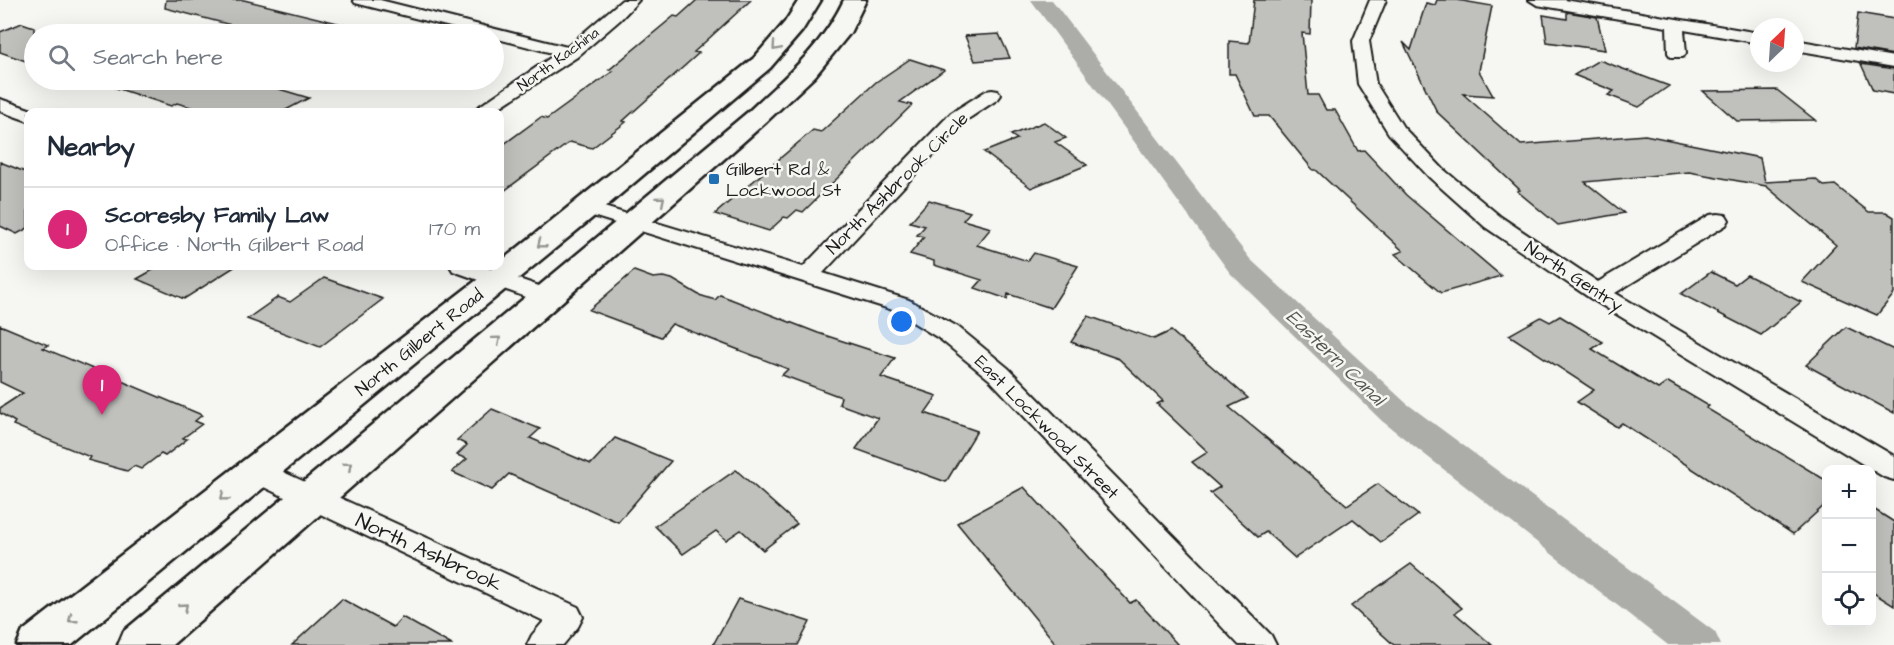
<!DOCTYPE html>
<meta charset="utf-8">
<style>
body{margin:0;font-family:"Architects Daughter",sans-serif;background:#f2f2f3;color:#1f2937}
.controls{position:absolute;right:18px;bottom:18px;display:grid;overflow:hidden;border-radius:12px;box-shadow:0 6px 24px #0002}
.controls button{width:54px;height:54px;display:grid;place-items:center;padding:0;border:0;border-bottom:2px solid #e0e1e3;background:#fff;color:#1f2937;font:30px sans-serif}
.compass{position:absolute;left:1750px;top:18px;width:54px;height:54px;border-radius:50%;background:#fff;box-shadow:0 6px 24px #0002;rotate:25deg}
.you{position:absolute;left:902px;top:322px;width:21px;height:21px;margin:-15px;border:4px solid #fff;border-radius:50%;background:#1a73e8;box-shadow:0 0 0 9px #1a73e833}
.badge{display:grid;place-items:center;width:39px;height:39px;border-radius:50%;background:#db2777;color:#fff;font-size:20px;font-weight:700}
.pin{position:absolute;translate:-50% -50px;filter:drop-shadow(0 2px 3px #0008)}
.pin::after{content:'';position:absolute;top:32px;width:21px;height:18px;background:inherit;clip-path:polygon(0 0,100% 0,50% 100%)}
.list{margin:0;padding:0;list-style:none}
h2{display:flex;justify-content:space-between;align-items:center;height:78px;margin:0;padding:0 24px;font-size:26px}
h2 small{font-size:20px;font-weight:400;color:#747a83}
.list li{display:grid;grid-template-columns:39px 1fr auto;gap:18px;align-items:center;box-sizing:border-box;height:84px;padding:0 24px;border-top:2px solid #e0e1e3}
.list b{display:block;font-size:22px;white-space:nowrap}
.list p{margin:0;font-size:20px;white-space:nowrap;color:#747a83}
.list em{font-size:20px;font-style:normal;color:#747a83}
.icon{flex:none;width:33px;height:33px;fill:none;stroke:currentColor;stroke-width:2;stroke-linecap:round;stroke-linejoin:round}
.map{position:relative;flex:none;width:1894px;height:645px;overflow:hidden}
.search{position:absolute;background:#fff;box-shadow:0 6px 24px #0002;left:24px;top:24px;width:480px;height:66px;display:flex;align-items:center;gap:15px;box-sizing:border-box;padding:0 21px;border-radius:33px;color:#747a83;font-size:22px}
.panel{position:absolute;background:#fff;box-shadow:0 6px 24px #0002;left:24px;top:108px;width:480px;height:162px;border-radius:12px}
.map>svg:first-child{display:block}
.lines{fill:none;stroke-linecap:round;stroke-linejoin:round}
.canal{fill:#acaca9;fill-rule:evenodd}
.building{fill:#c0c0bd;stroke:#1c1c1c;stroke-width:1.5}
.minor-casing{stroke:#1c1c1c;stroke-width:4}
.primary-casing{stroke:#1c1c1c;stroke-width:5}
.minor{fill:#f6f6f2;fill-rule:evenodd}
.primary{fill:#f6f6f2;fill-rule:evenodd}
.oneway{stroke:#949492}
.poi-dot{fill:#1f6fb2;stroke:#f6f6f2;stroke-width:2}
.labels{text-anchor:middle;stroke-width:5;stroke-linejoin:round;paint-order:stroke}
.far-street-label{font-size:15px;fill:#1c1c1c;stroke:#f6f6f2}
.poi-label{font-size:18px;fill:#1c1c1c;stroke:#f6f6f2;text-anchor:start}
.street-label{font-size:18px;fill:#1c1c1c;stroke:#f6f6f2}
.water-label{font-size:20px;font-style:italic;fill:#565654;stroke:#f6f6f2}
.near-street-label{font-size:21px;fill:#1c1c1c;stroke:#f6f6f2}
</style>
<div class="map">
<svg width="1894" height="645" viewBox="0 0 1894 645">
<rect width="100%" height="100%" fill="#f6f6f2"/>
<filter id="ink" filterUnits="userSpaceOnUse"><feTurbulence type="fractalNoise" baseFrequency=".0167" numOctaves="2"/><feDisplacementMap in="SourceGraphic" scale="12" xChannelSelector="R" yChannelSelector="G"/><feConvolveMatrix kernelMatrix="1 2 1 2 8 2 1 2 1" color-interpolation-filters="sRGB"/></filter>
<g filter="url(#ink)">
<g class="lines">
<!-- canal -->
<path class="canal" d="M 1031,0 L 1052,0 L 1250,259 L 1406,403 L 1715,632 L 1721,645 L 1668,645 L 1382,421 L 1230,273 Z"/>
</g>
<!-- building -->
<path class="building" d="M 166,0 L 244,0 L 350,26 L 349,34 L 266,34 L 165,8 Z
M 697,0 L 751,0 L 694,52 L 699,53 L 623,121 L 626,122 L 592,148 L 570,142 L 500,194 L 500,147 L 541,117 L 547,119 L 613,71 L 609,70 L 674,16 L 678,17 Z
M 1254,0 L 1311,0 L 1310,34 L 1302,33 L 1308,95 L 1318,95 L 1326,110 L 1335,110 L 1358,151 L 1364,150 L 1406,195 L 1501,276 L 1441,293 L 1395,254 L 1403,251 L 1316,170 L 1313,170 L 1269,116 L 1255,116 L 1235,74 L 1229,74 L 1229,41 L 1249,43 Z
M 1437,0 L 1457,0 L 1492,6 L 1479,71 L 1493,96 L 1463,94 L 1521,145 L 1645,135 L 1760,158 L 1765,182 L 1815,179 L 1824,186 L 1835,185 L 1869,212 L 1886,212 L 1894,217 L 1894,294 L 1877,315 L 1802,282 L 1836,245 L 1766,186 L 1689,172 L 1585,182 L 1624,213 L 1558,225 L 1517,191 L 1520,190 L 1437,112 L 1403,42 L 1411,50 L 1426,3 L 1435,5 Z
M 1567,12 L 1597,17 L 1605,50 L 1547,42 L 1543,15 L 1567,19 Z
M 1858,13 L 1894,19 L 1894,55 L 1854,48 Z
M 22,23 L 34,27 L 34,64 L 0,52 L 0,32 Z
M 999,34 L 1010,58 L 975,61 L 965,36 Z
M 910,59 L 944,70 L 900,102 L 912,105 L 803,212 L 797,210 L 788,218 L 784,217 L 769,231 L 715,214 L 813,130 L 821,132 L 876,82 Z
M 1599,60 L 1669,86 L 1639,107 L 1608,95 L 1614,91 L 1574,75 Z
M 1861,64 L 1894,69 L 1894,94 L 1873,90 Z
M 105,80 L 223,80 L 235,84 L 249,80 L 309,98 L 282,112 L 208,112 L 177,103 L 171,106 L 104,84 Z
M 1777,90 L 1815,120 L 1737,121 L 1703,91 Z
M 1044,122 L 1066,138 L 1055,142 L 1087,165 L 1031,188 L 984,152 L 1017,139 L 1011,135 Z
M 0,162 L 28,173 L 28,228 L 17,234 L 0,226 Z
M 929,200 L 970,212 L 963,220 L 991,228 L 977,245 L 1028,261 L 1034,253 L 1078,266 L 1051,308 L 1008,294 L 1007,299 L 975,288 L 982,280 L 934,265 L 934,261 L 910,254 L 924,237 L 917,235 L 925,226 L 910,222 Z
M 160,266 L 236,266 L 184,299 L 137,279 Z
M 634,271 L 653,278 L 663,277 L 672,279 L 699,295 L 715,300 L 720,295 L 818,333 L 895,358 L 881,377 L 937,396 L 925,413 L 977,431 L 946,482 L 856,449 L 878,418 L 839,404 L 841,397 L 782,375 L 788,369 L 672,324 L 661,337 L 589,310 Z
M 1711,272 L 1735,284 L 1747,275 L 1801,302 L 1761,335 L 1681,294 Z
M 324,278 L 383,299 L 320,347 L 247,319 L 278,297 L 290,302 Z
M 1088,316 L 1154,339 L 1171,331 L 1248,398 L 1229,407 L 1347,505 L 1378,484 L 1418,515 L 1381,542 L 1353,519 L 1295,558 L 1266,532 L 1258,537 L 1210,493 L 1220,487 L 1192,462 L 1208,452 L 1157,404 L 1163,401 L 1119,359 L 1071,342 Z
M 1560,316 L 1603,342 L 1592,349 L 1658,389 L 1668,382 L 1709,406 L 1706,408 L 1827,481 L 1827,503 L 1793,534 L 1622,423 L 1617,427 L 1577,402 L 1594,390 L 1509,335 L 1541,317 L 1550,322 Z
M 0,325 L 48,345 L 43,348 L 202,415 L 195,421 L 202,424 L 183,438 L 187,439 L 165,456 L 161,454 L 141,469 L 134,466 L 127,471 L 88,460 L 90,457 L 13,425 L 15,422 L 0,413 L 0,408 L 23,393 L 0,382 Z
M 1846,327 L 1894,350 L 1894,413 L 1806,365 Z
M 492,409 L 540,429 L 530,438 L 591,464 L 615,438 L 671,461 L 618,522 L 509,474 L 492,490 L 452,472 L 467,459 L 457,455 L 467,445 L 457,440 Z
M 736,470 L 797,524 L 763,550 L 741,530 L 726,540 L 716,531 L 683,554 L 655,526 Z
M 1024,487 L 1130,603 L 1136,600 L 1178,645 L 1057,645 L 957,523 Z
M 1872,508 L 1894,522 L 1894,606 L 1872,592 Z
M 1411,564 L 1462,608 L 1455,613 L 1492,645 L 1394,645 L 1351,606 Z
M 342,599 L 393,627 L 402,617 L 452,645 L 292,645 Z
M 738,599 L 810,622 L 798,645 L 713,645 Z"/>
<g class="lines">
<defs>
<path id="minor" d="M 353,0 L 380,0 L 567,47 L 622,0 L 639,0 L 620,20 L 577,57 L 492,112 L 471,112 L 556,54 L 494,38 L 494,34 L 478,34 L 355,3 Z
M 1370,0 L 1386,0 L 1369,41 L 1376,84 L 1403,127 L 1443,169 L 1501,217 L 1598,282 L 1710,215 L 1718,214 L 1726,215 L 1729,220 L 1726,225 L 1615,293 L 1894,456 L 1894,480 L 1884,477 L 1590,298 L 1485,227 L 1429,177 L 1389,134 L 1358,84 L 1353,41 Z
M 1529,0 L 1565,0 L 1759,33 L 1759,43 L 1684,30 L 1686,53 L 1683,57 L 1671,57 L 1668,53 L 1667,27 L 1537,5 Z
M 1795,40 L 1894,57 L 1894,67 L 1795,50 Z
M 992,90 L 998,91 L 1001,95 L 998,99 L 965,121 L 823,273 L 909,300 L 958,327 L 1008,368 L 1271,635 L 1276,645 L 1239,645 L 990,380 L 940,339 L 893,310 L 580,212 L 576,208 L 580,204 L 587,202 L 594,204 L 803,267 L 951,113 L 986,91 Z
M 0,99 L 35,111 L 36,112 L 28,112 L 28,121 L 0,111 Z
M 450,266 L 482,266 L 556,292 L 560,297 L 556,302 L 548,305 L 540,302 L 453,271 Z
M 257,460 L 578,607 L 583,617 L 578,627 L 563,645 L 527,645 L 532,635 L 544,621 L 247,479 L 243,471 L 247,463 Z"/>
<path id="primary" d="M 799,0 L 821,0 L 802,31 L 770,68 L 597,214 L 72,645 L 17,645 L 23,631 L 495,266 L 500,266 L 500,262 L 754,58 L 785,22 Z
M 844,0 L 866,0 L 850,33 L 815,76 L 766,122 L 172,645 L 118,645 L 124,631 L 748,112 C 786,76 821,48 844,0 Z"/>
</defs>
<!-- minor casing -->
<use href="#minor" class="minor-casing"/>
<!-- primary casing -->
<use href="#primary" class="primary-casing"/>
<!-- minor -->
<use href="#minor" class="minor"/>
<!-- primary -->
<use href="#primary" class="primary"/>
</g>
<!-- one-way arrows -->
<defs><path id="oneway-chevron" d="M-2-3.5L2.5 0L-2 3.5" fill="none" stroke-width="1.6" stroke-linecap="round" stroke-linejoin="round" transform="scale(1.5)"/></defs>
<g class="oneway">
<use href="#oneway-chevron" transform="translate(776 47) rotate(131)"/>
<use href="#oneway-chevron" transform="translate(661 200) rotate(-40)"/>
<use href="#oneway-chevron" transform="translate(541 244) rotate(141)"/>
<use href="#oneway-chevron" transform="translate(497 340) rotate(-40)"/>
<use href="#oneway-chevron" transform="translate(348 466) rotate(-40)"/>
<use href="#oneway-chevron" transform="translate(224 497) rotate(141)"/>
<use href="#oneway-chevron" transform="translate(184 607) rotate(-41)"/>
<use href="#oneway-chevron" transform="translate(72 619) rotate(142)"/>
</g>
</g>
<!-- markers -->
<rect class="poi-dot" x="708" y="173" width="12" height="12" rx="3"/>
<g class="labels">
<!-- far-street labels -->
<g class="far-street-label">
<text transform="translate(558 59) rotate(-36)" y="5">North Kachina</text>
</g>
<!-- poi labels -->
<g class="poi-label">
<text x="726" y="175">Gilbert Rd &amp;<tspan x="726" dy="21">Lockwood St</tspan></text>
</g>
<!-- street labels -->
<g class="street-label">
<text transform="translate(897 183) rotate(-45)" y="6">North Ashbrook Circle</text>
<text transform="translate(1574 276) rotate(33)" y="6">North Gentry</text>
<text transform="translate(419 342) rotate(-39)" y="6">North Gilbert Road</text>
<text transform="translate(1047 427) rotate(45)" y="6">East Lockwood Street</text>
</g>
<!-- water labels -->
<g class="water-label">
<text transform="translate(1336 357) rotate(44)" y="7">Eastern Canal</text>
</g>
<!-- near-street labels -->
<g class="near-street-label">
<text transform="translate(429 552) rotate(25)" y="7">North Ashbrook</text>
</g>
</g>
</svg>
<div class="controls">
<button>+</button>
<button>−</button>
<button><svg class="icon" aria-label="locate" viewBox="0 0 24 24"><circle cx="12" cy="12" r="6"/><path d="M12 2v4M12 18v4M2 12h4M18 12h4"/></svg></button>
</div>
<svg class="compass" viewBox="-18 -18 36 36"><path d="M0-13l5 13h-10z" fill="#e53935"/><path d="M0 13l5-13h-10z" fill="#747a83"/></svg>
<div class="you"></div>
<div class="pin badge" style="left:102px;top:415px">1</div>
<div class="search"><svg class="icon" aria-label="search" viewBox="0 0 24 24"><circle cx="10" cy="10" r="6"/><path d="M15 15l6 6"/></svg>Search here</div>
<section class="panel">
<h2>Nearby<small></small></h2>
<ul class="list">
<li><span class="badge">1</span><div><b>Scoresby Family Law</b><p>Office · North Gilbert Road</p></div><em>170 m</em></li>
</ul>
</section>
</div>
